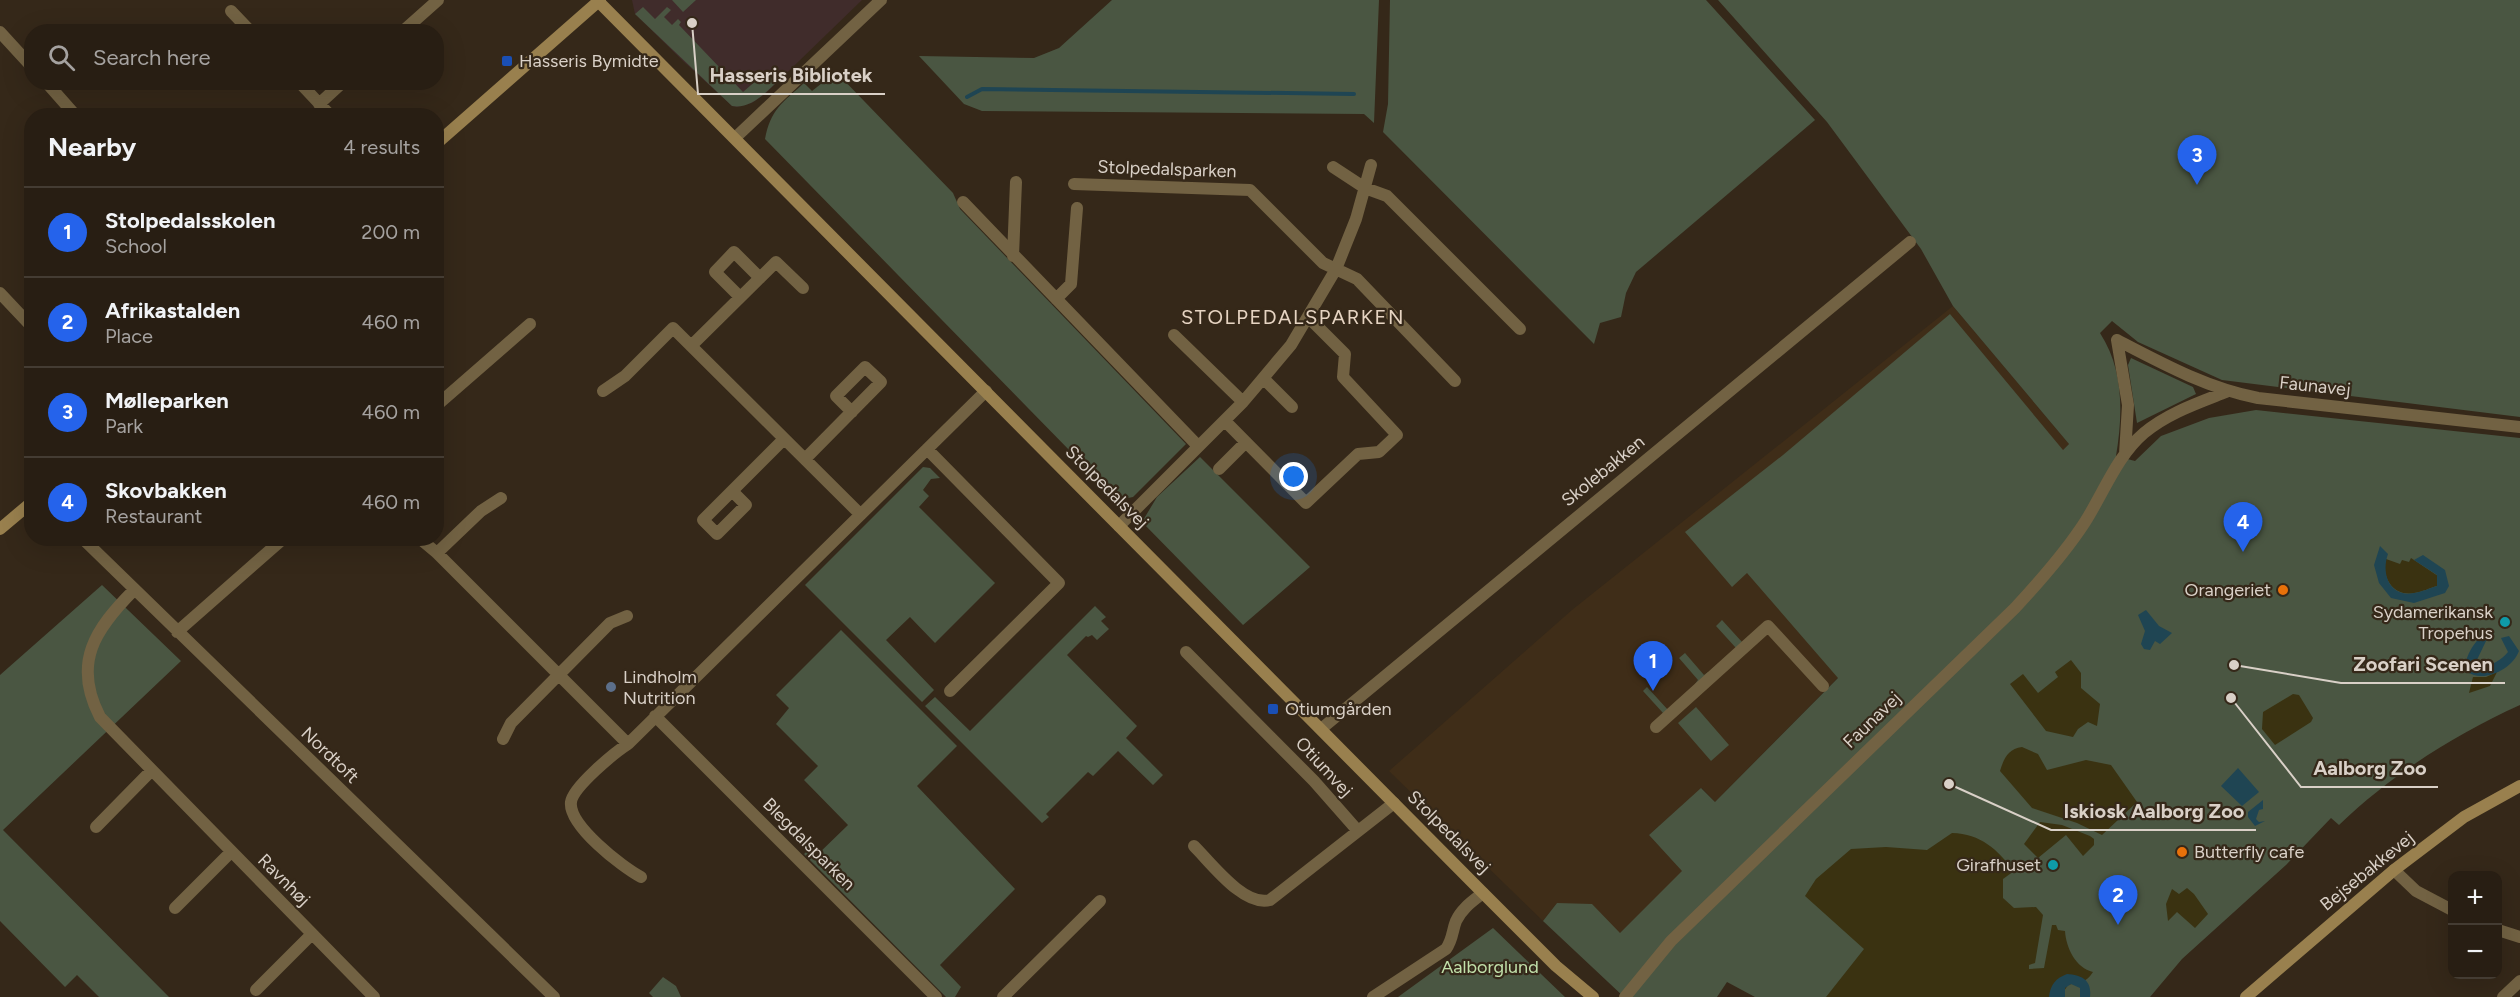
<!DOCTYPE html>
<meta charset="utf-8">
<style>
body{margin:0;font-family:Figtree,sans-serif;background:#342b21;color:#f1f3f6}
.controls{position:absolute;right:18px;bottom:18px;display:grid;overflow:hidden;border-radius:12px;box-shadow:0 6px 24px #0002}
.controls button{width:54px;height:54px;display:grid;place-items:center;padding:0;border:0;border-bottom:2px solid #443c33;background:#281e13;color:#f1f3f6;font:30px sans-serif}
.you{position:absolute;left:1294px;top:477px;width:21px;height:21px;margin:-15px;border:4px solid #fff;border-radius:50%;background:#1a73e8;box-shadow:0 0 0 9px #1a73e833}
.badge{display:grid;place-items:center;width:39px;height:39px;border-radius:50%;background:#2563eb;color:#fff;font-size:20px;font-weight:700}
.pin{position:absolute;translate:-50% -50px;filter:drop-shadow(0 2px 3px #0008)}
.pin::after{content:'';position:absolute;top:32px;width:21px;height:18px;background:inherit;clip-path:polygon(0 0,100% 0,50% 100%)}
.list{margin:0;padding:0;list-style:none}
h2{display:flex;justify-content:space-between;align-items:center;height:78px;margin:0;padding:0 24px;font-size:26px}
h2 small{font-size:20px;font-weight:400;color:#a5a2a0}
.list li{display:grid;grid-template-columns:39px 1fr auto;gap:18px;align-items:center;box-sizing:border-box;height:90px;padding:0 24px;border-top:2px solid #443c33}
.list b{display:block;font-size:22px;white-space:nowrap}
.list p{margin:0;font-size:20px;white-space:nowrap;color:#a5a2a0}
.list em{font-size:20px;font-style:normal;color:#a5a2a0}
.icon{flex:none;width:33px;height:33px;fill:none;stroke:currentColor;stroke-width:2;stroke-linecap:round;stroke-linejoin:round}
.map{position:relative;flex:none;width:2520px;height:997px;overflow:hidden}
.search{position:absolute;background:#281e13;box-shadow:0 6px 24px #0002;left:24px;top:24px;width:420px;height:66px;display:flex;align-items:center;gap:15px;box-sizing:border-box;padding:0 21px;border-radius:24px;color:#a5a2a0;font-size:22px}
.panel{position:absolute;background:#281e13;box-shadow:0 6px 24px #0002;left:24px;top:108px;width:420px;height:438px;border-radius:24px}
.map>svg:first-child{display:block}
.commercial{fill:#402c2b}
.built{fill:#3f2d18}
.green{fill:#4a5642}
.sand{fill:#3a3211}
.water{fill:#1f4553}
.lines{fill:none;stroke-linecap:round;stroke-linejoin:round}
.stream{stroke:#1f4553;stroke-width:4}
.street{stroke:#726243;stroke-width:12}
.secondary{stroke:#99804e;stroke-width:12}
.transit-dot{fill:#1a4fb4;stroke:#352819;stroke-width:2}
.food-dot{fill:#e8710a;stroke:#352819;stroke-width:2}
.culture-dot{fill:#0f9aa8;stroke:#352819;stroke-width:2}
.service-dot{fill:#5c6f8a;stroke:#352819;stroke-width:2}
.labels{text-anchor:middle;stroke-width:4.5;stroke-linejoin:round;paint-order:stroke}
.poi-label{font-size:18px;fill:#d9d0c7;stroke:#352819;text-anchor:start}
.street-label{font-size:18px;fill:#d9d0c7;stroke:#352819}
.park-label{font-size:18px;fill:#c1e0aa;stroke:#352819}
.neighbourhood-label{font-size:20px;letter-spacing:1.5px;fill:#e6d4c2;stroke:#352819}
.leader{fill:none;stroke:#d9d0c7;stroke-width:2}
.callout-dot{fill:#d9d0c7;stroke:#352819;stroke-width:2}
.callout-label{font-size:20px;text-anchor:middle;font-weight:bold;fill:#d9d0c7;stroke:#352819;stroke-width:4.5;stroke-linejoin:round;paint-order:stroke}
</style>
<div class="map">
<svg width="2520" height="997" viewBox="0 0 2520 997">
<rect width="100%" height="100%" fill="#352819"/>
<!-- commercial -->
<path class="commercial" d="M 632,0 L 862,0 L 766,93 L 752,103 L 737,107 L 732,106 L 684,62 L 635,14 Z"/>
<!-- built -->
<path class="built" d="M 1953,306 L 2069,444 L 1715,802 L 1702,788 L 1649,835 L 1683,871 L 1620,933 L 1557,903 L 1543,921 L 1389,771 L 1572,610 Z"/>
<!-- green -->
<path class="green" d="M 672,0 L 696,0 L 683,12 Z
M 1112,0 L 1379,0 L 1374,123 L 1364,114 L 982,111 L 964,104 L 919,56 L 1034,58 L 1059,48 Z
M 1390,0 L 1706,0 L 1815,120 L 1636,272 L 1626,293 L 1621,317 L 1600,323 L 1594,344 L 1383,132 L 1388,104 Z
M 1718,0 L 2520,0 L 2520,417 L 2222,380 L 2138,342 L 2112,321 L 2100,333 C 2124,370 2123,414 2116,456 L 2135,461 L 2161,436 L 2209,418 L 2256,410 L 2520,438 L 2520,705 C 2454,735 2391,775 2339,825 L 2331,818 L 2286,865 L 2182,959 L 2150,997 L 1755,997 L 1727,982 L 1717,997 L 1624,997 L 1543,921 L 1557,903 L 1592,904 L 1620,933 L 1682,871 L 1649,835 L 1701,788 L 1715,802 L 1838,678 L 1747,573 L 1732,587 L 1685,532 L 1783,455 L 1950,314 L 2063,450 L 2069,444 L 1953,306 L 1921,249 L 1827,122 Z
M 643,7 L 655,19 L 667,7 L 671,10 L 664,17 L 672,25 L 678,19 L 681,22 L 679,25 L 743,92 L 766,72 L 776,83 C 764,94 750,109 732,106 L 635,14 Z
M 836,72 L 953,193 L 960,209 L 1186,444 L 1133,497 L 1118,500 L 765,139 C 770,110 783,102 804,83 L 812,91 Z
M 2131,358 L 2193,387 L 2196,394 L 2137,423 L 2128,365 Z
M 1200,457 L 1310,567 L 1243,625 L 1142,522 L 1157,497 Z
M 923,467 L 930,468 L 940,478 L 931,479 L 923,490 L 929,496 L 919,507 L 995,583 L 935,643 L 910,617 L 886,640 L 934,690 L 922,702 L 805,585 Z
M 102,585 L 181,661 L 3,830 L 169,997 L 99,997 L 77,975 L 65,987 L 0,921 L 0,675 Z
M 1095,606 L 1106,617 L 1101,621 L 1109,629 L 1097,640 L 1092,635 L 1088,637 L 1086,636 L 1067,655 L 1137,726 L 1126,738 L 1163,775 L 1153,785 L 1118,751 L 1093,776 L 1088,772 L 1046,814 L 1049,817 L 1042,823 L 925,706 L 935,697 L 970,731 Z
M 1722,620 L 1742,642 L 1736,648 L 1716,626 Z
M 841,630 L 957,746 L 917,786 L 1015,889 L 940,965 L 961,987 L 955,997 L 946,997 L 804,854 L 807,851 L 814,858 L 848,825 L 804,780 L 818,766 L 776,724 L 789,708 L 776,695 Z
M 1685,653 L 1704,675 L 1708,672 L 1710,674 L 1697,686 L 1695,684 L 1698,680 L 1679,658 Z
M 1647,687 L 1669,711 L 1663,713 L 1643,691 Z
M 1696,707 L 1729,745 L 1711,761 L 1678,723 Z
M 1493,928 L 1565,997 L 1398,997 Z
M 663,977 L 676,986 L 681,997 L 653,997 L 649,993 Z"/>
<!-- sand -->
<path class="sand" d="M 2411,558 L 2438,576 L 2437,586 C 2430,588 2422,592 2414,593 C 2393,597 2381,577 2386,559 L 2400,564 L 2402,560 L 2409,562 Z
M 2071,660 L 2081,673 L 2081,688 L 2100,704 L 2097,726 L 2088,722 L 2078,729 L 2073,737 L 2046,731 L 2010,684 L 2023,674 L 2038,693 L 2058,677 L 2055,672 Z
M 2497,672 L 2490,686 L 2469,693 L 2473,677 L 2486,677 Z
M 2293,694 L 2299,695 L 2313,718 L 2311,722 L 2275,745 L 2262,729 L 2263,712 Z
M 2022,747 L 2038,754 L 2047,770 L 2086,760 L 2111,765 L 2137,802 L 2102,835 L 2077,823 L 2032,808 L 2000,771 C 2004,758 2008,749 2022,747 Z
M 2040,822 L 2062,825 L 2090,836 L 2094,839 L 2094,845 L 2083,856 L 2066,835 L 2038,858 L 2024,844 Z
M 1952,833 C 1981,834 1997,849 2014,871 L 2003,879 L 2003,898 L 2014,908 L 2036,907 L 2043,915 L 2035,963 L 2029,965 L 2029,969 L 2044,968 L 2052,925 L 2056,925 L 2058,930 L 2065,931 C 2066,948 2076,968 2093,972 C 2085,984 2079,982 2068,985 L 2064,991 L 2065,997 L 1826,997 L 1864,949 L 1805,896 L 1816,879 L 1851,849 L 1886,847 L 1927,850 Z
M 2187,888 L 2194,894 L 2208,914 L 2195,928 L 2177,912 L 2168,921 L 2166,904 L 2172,889 L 2179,894 Z"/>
<!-- water -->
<path class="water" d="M 2380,546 L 2388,554 C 2381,573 2389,598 2414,593 C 2422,592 2430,588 2437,586 L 2437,575 L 2414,560 L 2423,555 L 2445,570 L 2449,586 L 2445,593 L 2414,603 L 2391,598 L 2379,583 L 2374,565 Z
M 2146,610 L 2159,626 L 2172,633 L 2160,644 L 2155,641 L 2150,650 L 2144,649 L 2141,644 L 2145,631 L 2138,615 Z
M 2490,628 L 2494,634 L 2486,641 L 2474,666 C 2485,670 2501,661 2508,652 L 2501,638 L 2509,636 L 2519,651 C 2512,670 2482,684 2466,671 C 2463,656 2478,637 2490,628 Z
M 2238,768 L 2259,792 L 2242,806 L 2221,786 Z
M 2263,800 L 2263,809 L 2259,810 L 2256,819 L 2259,822 L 2265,821 L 2255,826 L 2248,817 L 2248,812 Z
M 2067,974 C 2083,975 2092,981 2090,997 L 2080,997 L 2080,988 L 2071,984 L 2065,988 L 2065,997 L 2049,997 C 2050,985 2056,978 2067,974 Z"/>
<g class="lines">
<!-- stream -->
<path class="stream" d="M 967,97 L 982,89 L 1354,94"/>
<!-- street -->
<path class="street" d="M 231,11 L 251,32
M 0,32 L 32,67
M 402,32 L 438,0
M 46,82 L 76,116
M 299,82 L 331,116
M 319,104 L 343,82
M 736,137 L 881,0
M 1333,167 L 1365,188 L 1387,196 L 1520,329
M 1074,184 L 1250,190 L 1323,263 L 1357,279 L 1455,381
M 963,202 L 1198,446
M 1013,256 L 1016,182
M 0,293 L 32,327
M 740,297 L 715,272 L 734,252 L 760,278
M 1056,299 L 1071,284 L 1077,208
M 1174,335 L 1243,402
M 2117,340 C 2163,364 2207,388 2258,398 L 2520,427
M 2117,340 L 2128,405 L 2125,454
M 691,346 L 776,262 L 803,288
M 1265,380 L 1292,407
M 603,391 L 625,376 L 673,328 L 860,514
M 436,406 L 530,324
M 1225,421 L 1306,503 L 1358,454 L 1379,452 L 1397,435 L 1343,377 L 1345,354 L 1309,318
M 927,449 L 1059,583 L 950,691
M 805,459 L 881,382 L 865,367 L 836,396 L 852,412
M 1219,469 L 1246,442
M 732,491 L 746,505 L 717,534 L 703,520 L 784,439
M 1119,526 L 1243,402 L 1291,345 L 1336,269 L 1356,219 L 1371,165
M 82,538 L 554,997
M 419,538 L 437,553 L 628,744 L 986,391
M 437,553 L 481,511 L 501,498
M 134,590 C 95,629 72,663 100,717 L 374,997
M 177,632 L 284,538
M 1186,652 L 1314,781 L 1358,831
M 655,716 L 936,997
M 1656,727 L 1768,626 L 1823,686
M 1321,729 L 1910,242
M 503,739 L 511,723 L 610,623 L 627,616
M 628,744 C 614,753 573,787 571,802 C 568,825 622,867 641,877
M 96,827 L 151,771
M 1194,846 C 1212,864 1244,907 1270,900 L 1394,803
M 2394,870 L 2416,891 L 2452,910
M 175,908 L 231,852
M 2498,930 L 2520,937
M 256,990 L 312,934
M 1003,997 L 1100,901
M 1373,997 L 1446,949 C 1453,939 1452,931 1456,921 C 1462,908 1473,901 1483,893
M 1625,997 L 1671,941 L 2015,608 C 2041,580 2065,553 2085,522 C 2104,492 2117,456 2144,433 C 2168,413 2198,403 2226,392
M 2503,997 L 2520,981"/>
<!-- secondary -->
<path class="secondary" d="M 597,0 L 1483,893 L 1556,966 L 1593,997
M 436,144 L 600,0
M 0,529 L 32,502
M 2246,997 L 2394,870 L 2464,817 L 2520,786"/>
</g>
<!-- markers -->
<g class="transit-dot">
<rect x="501" y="55" width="12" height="12" rx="3"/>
<rect x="1267" y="703" width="12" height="12" rx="3"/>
</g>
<g class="food-dot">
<circle cx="2283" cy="590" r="6"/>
<circle cx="2182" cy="852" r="6"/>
</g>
<g class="culture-dot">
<circle cx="2505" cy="622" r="6"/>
<circle cx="2053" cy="865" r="6"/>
</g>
<circle class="service-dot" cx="611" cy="687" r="6"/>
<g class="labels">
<!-- poi labels -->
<g class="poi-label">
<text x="519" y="67">Hasseris Bymidte</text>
<text x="2271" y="596" text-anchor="end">Orangeriet</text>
<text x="2493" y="618" text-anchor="end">Sydamerikansk<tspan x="2493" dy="21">Tropehus</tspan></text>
<text x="623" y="683">Lindholm<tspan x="623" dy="21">Nutrition</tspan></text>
<text x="1285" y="715">Otiumgården</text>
<text x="2194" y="858">Butterfly cafe</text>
<text x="2041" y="871" text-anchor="end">Girafhuset</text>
</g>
<!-- street labels -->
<g class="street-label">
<text transform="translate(1167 169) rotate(2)" y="6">Stolpedalsparken</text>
<text transform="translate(2315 386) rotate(6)" y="6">Faunavej</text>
<text transform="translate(1603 471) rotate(-39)" y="6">Skolebakken</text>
<text transform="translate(1107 487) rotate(45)" y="6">Stolpedalsvej</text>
<text transform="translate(1872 720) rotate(-44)" y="6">Faunavej</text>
<text transform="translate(330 755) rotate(44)" y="6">Nordtoft</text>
<text transform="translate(1324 767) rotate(47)" y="6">Otiumvej</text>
<text transform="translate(1449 832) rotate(45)" y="6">Stolpedalsvej</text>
<text transform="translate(809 844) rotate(45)" y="6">Blegdalsparken</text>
<text transform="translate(2367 871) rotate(-39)" y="6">Bejsebakkevej</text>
<text transform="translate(284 880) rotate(45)" y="6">Ravnhøj</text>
</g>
<!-- park labels -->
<g class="park-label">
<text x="1490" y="973">Aalborglund</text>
</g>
<!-- neighbourhood labels -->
<g class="neighbourhood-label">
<text x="1293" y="324">STOLPEDALSPARKEN</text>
</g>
</g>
<!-- callouts -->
<path class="leader" d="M692 23L698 94H885M2234 665L2341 683H2505M2231 698L2301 787H2438M1949 784L2051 830H2256"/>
<g class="callout-dot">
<circle cx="692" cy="23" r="6"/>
<circle cx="2234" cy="665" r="6"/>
<circle cx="2231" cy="698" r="6"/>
<circle cx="1949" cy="784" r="6"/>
</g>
<g class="callout-label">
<text x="791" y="82">Hasseris Bibliotek</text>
<text x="2423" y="671">Zoofari Scenen</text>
<text x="2370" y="775">Aalborg Zoo</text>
<text x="2154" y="818">Iskiosk Aalborg Zoo</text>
</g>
</svg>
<div class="controls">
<button>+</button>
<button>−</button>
</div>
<div class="you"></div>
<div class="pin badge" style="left:1653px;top:691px">1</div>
<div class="pin badge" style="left:2118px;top:925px">2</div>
<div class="pin badge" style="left:2197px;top:185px">3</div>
<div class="pin badge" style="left:2243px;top:552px">4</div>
<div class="search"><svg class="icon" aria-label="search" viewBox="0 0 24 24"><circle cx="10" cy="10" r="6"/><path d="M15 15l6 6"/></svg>Search here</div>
<section class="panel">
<h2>Nearby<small>4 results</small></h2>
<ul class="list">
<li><span class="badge">1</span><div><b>Stolpedalsskolen</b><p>School</p></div><em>200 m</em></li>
<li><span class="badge">2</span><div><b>Afrikastalden</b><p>Place</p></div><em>460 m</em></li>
<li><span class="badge">3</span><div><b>Mølleparken</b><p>Park</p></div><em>460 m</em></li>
<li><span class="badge">4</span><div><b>Skovbakken</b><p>Restaurant</p></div><em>460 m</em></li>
</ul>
</section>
</div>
